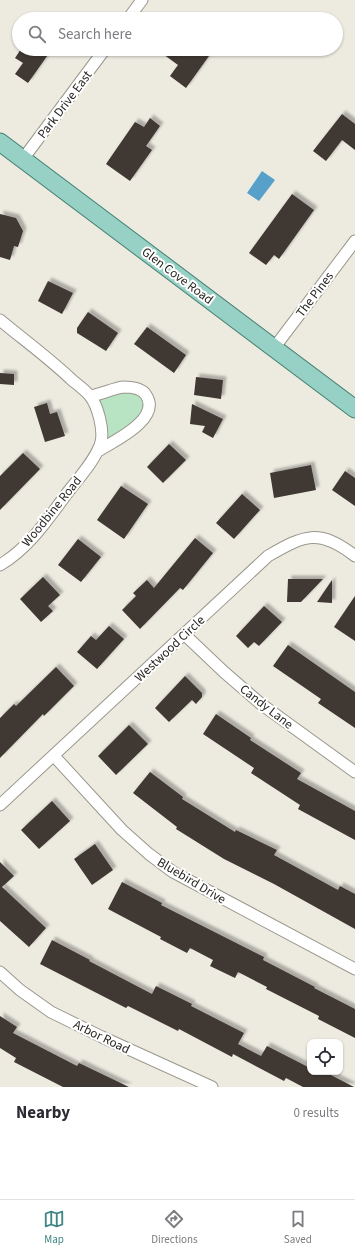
<!DOCTYPE html>
<style>
body{margin:0;font-family:"Source Sans 3",sans-serif;background:#f2f2f3;color:#2b2b33}
.controls{position:absolute;right:12px;bottom:12px;display:grid;overflow:hidden;border-radius:8px;box-shadow:0 1px 3px #0004}
.controls button{width:36px;height:36px;display:grid;place-items:center;padding:0;border:0;border-bottom:1px solid #e1e1e2;background:#fff;color:#2b2b33;font:20px sans-serif}
.list{margin:0;padding:0;list-style:none}
h2{display:flex;justify-content:space-between;align-items:center;height:52px;margin:0;padding:0 16px;font-size:17px}
h2 small{font-size:13px;font-weight:400;color:#7c7c81}
.icon{flex:none;width:22px;height:22px;fill:none;stroke:currentColor;stroke-width:2;stroke-linecap:round;stroke-linejoin:round}
.map{position:relative;flex:none;width:355px;height:1087px;overflow:hidden}
.search{position:absolute;background:#fff;box-shadow:0 1px 3px #0004;left:12px;right:12px;top:12px;height:44px;display:flex;align-items:center;gap:10px;box-sizing:border-box;padding:0 14px;border-radius:22px;color:#7c7c81;font-size:15px}
.sheet{height:112px;background:#fff}
nav{display:flex;justify-content:space-around;align-items:center;box-sizing:border-box;height:56px;border-top:1px solid #e1e1e2;background:#fff;font-size:11px;color:#7c7c81}
nav a{display:grid;justify-items:center;gap:2px}
nav .on{color:#3e8683}
.map>svg:first-child{display:block}
.green{fill:#b8e4c4}
.water{fill:#57a0ca}
.building{fill:#403733;filter:url(#shadow)}
.lines{fill:none;stroke-linecap:round;stroke-linejoin:round}
.minor-casing{stroke:#9a978d;stroke-width:13}
.primary-casing{stroke:#438072;stroke-width:19}
.minor{stroke:#fff;stroke-width:11}
.primary{stroke:#97d0c4;stroke-width:17}
.labels{text-anchor:middle;stroke-width:4;stroke-linejoin:round;paint-order:stroke}
.street-label{font-size:13px;fill:#272622;stroke:#fff}
</style>
<div class="map">
<svg width="355" height="1087" viewBox="0 0 355 1087">
<defs>
<filter id="shadow"><feDropShadow dx="3.5" dy="-3.5" stdDeviation="1" flood-color="#0004"/></filter>
</defs>
<rect width="100%" height="100%" fill="#edebe0"/>
<!-- green -->
<path class="green" d="M 123,387 L 145,392 L 144,419 L 98,451 L 95,405 L 101,394 Z"/>
<!-- water -->
<path class="water" d="M 262,171 L 275,180 L 259,201 L 247,193 Z"/>
<!-- building -->
<path class="building" d="M 21,49 L 52,49 L 28,83 L 15,74 L 23,63 L 15,58 Z
M 156,49 L 214,49 L 186,88 L 170,76 L 178,65 Z
M 342,114 L 355,124 L 355,150 L 342,140 L 326,161 L 313,151 Z
M 150,118 L 160,126 L 146,146 L 152,150 L 130,181 L 106,164 L 135,122 L 144,127 Z
M 292,194 L 314,210 L 279,259 L 274,255 L 266,265 L 249,253 Z
M 0,214 L 16,218 L 23,231 L 18,247 L 14,246 L 10,260 L 0,257 Z
M 48,281 L 73,293 L 62,314 L 38,301 Z
M 88,312 L 118,333 L 106,351 L 77,333 L 77,328 Z
M 147,327 L 186,355 L 174,373 L 134,344 Z
M 0,373 L 14,374 L 14,385 L 0,384 Z
M 196,377 L 223,380 L 221,399 L 194,395 Z
M 47,403 L 50,414 L 57,412 L 65,436 L 45,442 L 34,407 Z
M 192,404 L 223,419 L 213,438 L 202,432 L 205,426 L 190,424 Z
M 169,444 L 186,460 L 163,483 L 147,467 Z
M 23,453 L 40,469 L 0,510 L 0,476 Z
M 311,465 L 316,490 L 274,498 L 270,473 Z
M 345,471 L 355,478 L 355,506 L 332,490 Z
M 121,486 L 148,504 L 124,539 L 97,520 Z
M 242,494 L 260,510 L 234,539 L 216,523 Z
M 195,538 L 213,553 L 183,590 L 180,588 L 140,629 L 122,610 L 136,596 L 133,593 L 147,580 L 154,588 Z
M 78,539 L 101,557 L 81,582 L 58,565 Z
M 43,577 L 60,595 L 48,606 L 53,611 L 41,622 L 20,599 Z
M 288,579 L 323,579 L 301,602 L 287,602 Z
M 332,580 L 332,603 L 317,602 Z
M 355,596 L 355,641 L 334,627 Z
M 264,606 L 282,622 L 259,646 L 254,642 L 248,648 L 236,636 Z
M 109,626 L 124,639 L 97,669 L 77,652 L 91,636 L 96,640 Z
M 288,645 L 355,692 L 355,728 L 318,703 L 321,699 L 273,666 Z
M 56,667 L 74,686 L 44,716 L 43,714 L 0,758 L 0,718 L 14,704 L 16,706 Z
M 185,676 L 202,693 L 202,697 L 196,704 L 192,700 L 169,722 L 155,708 Z
M 216,714 L 251,738 L 250,740 L 301,773 L 297,779 L 355,811 L 355,840 L 298,809 L 300,805 L 251,773 L 254,768 L 203,734 Z
M 129,725 L 148,744 L 116,775 L 98,756 Z
M 150,772 L 183,797 L 182,799 L 235,832 L 236,830 L 277,850 L 274,855 L 338,890 L 340,886 L 355,894 L 355,929 L 274,884 L 224,859 L 176,829 L 177,827 L 133,793 Z
M 52,801 L 70,821 L 39,849 L 21,830 Z
M 95,844 L 113,870 L 92,885 L 74,859 Z
M 0,862 L 14,876 L 2,887 L 46,928 L 29,947 L 0,921 Z
M 122,882 L 162,903 L 161,905 L 264,957 L 263,960 L 315,987 L 314,988 L 355,1009 L 355,1038 L 318,1019 L 319,1016 L 266,989 L 267,987 L 238,972 L 235,978 L 210,966 L 213,960 L 190,948 L 187,953 L 160,939 L 161,937 L 108,909 Z
M 52,940 L 90,960 L 89,961 L 152,994 L 156,986 L 192,1004 L 191,1006 L 244,1033 L 238,1044 L 261,1056 L 267,1046 L 310,1068 L 310,1072 L 325,1072 L 354,1087 L 303,1087 L 286,1078 L 284,1081 L 233,1054 L 232,1057 L 179,1029 L 178,1031 L 128,1006 L 126,1008 L 40,964 Z
M 0,1016 L 17,1027 L 13,1033 L 77,1066 L 79,1063 L 129,1087 L 63,1087 L 14,1062 L 16,1058 L 0,1048 Z"/>
<g class="lines">
<defs>
<path id="minor" d="M 128,19 L 142,0
M 23,159 L 105,49
M 0,320 C 24,340 49,358 72,380 C 78,385 85,390 90,396 C 98,406 104,430 101,442 C 97,458 78,479 68,492 C 48,519 29,548 0,565
M 274,348 L 355,241
M 91,396 C 101,394 115,388 123,387 C 131,387 142,388 146,395 C 162,419 114,441 98,451
M 184,634 L 224,672 L 261,704 L 355,772
M 54,756 L 122,830 L 149,854 L 173,872 L 355,969
M 0,805 L 268,556 C 304,535 319,528 355,556
M 0,972 L 20,990 L 51,1012 L 102,1037 L 212,1087"/>
<path id="primary" d="M 0,142 L 355,409"/>
</defs>
<!-- minor casing -->
<use href="#minor" class="minor-casing"/>
<!-- primary casing -->
<use href="#primary" class="primary-casing"/>
<!-- minor -->
<use href="#minor" class="minor"/>
<!-- primary -->
<use href="#primary" class="primary"/>
</g>
<g class="labels">
<!-- street labels -->
<g class="street-label">
<text transform="translate(64 104) rotate(-53)" y="5">Park Drive East</text>
<text transform="translate(178 275) rotate(37)" y="5">Glen Cove Road</text>
<text transform="translate(314 294) rotate(-53)" y="5">The Pines</text>
<text transform="translate(51 511) rotate(-51)" y="5">Woodbine Road</text>
<text transform="translate(169 648) rotate(-43)" y="5">Westwood Circle</text>
<text transform="translate(267 706) rotate(38)" y="5">Candy Lane</text>
<text transform="translate(192 880) rotate(31)" y="5">Bluebird Drive</text>
<text transform="translate(102 1036) rotate(26)" y="5">Arbor Road</text>
</g>
</g>
</svg>
<div class="controls">
<button><svg class="icon" aria-label="locate" viewBox="0 0 24 24"><circle cx="12" cy="12" r="6"/><path d="M12 2v4M12 18v4M2 12h4M18 12h4"/></svg></button>
</div>
<div class="search"><svg class="icon" aria-label="search" viewBox="0 0 24 24"><circle cx="10" cy="10" r="6"/><path d="M15 15l6 6"/></svg>Search here</div>
</div>
<section class="sheet">
<h2>Nearby<small>0 results</small></h2>
<ul class="list">
</ul>
</section>
<nav>
<a class="on"><svg class="icon" aria-label="map" viewBox="0 0 24 24"><path d="M3 6l6-2 6 2 6-2v14l-6 2-6-2-6 2zM9 4v14M15 6v14"/></svg>Map</a>
<a><svg class="icon" aria-label="directions" viewBox="0 0 24 24"><path d="M12 3l9 9-9 9-9-9zM9 14v-3h6M13 9l2 2-2 2"/></svg>Directions</a>
<a><svg class="icon" aria-label="saved" viewBox="0 0 24 24"><path d="M7 4h10v16l-5-4-5 4z"/></svg>Saved</a>
</nav>
